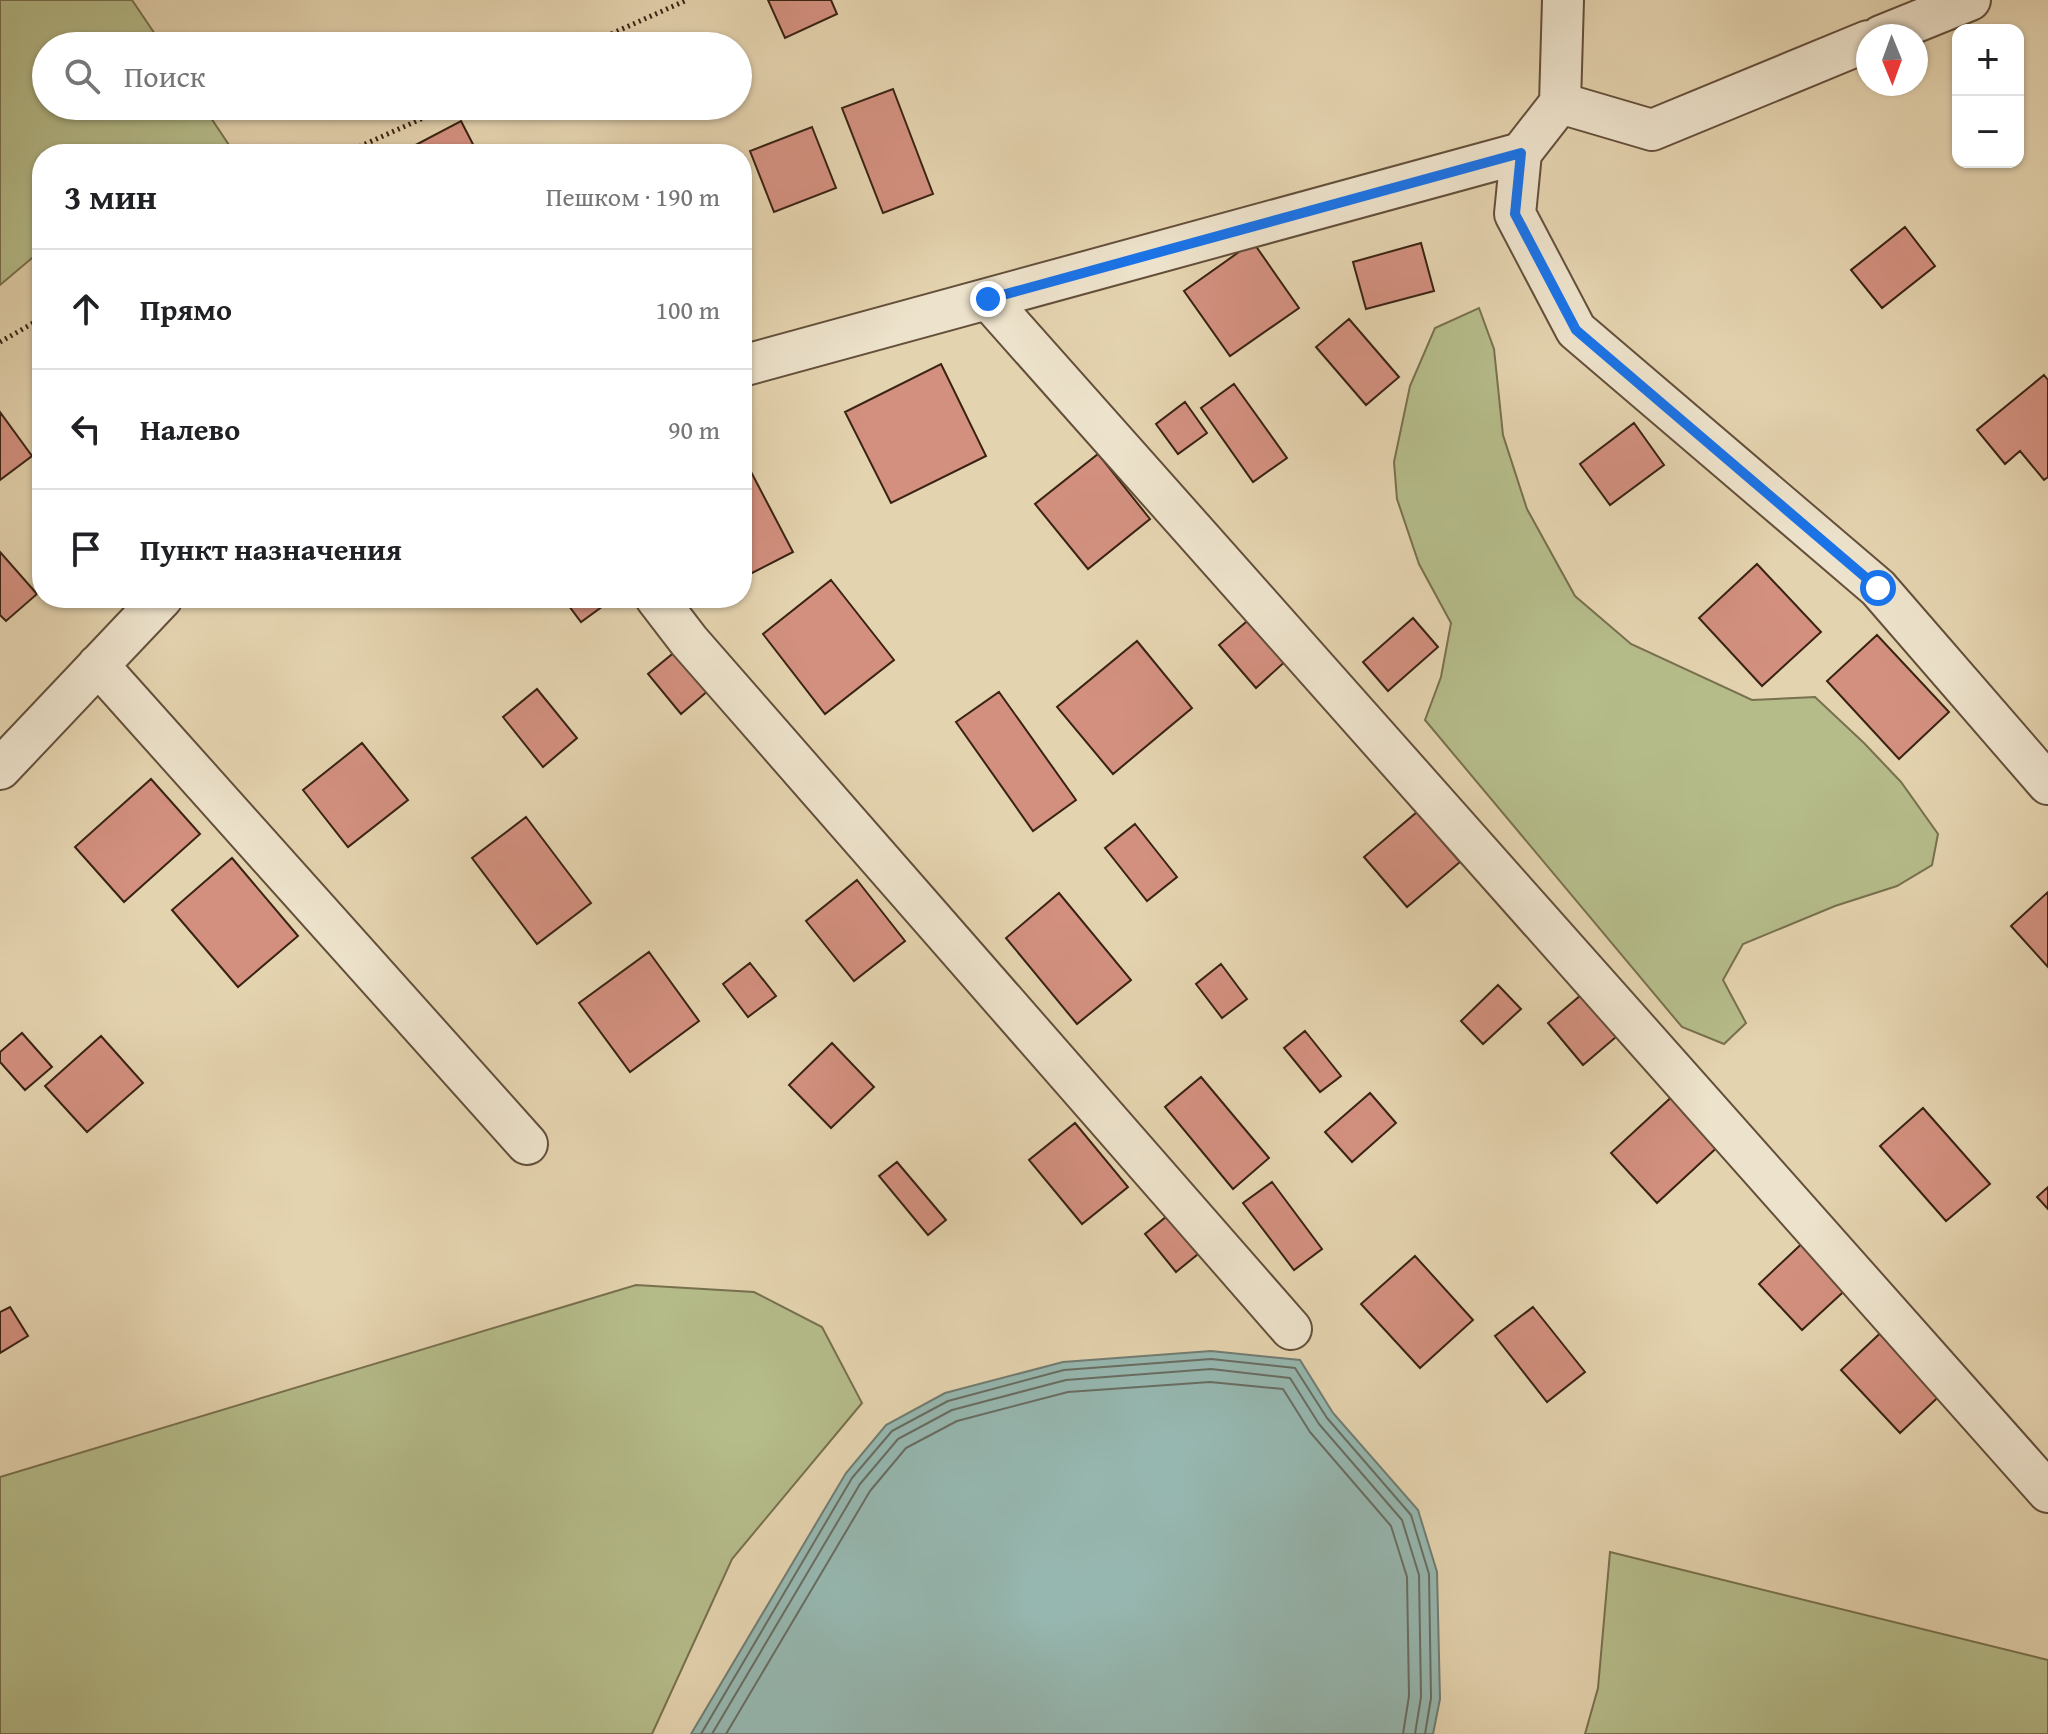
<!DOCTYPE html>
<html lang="ru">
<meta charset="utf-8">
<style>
body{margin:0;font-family:"Gentium Book Plus",serif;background:#f2f2f2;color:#202124}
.controls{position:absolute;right:24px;top:24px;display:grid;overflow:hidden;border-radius:16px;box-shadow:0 2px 6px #0004}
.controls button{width:72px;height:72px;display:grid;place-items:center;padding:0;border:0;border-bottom:2px solid #e0e0e0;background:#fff;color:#202124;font:40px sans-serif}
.compass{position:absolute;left:1856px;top:24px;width:72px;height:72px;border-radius:50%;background:#fff;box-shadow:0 2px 6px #0004;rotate:179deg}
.stop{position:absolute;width:24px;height:24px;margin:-18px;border:6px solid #1a73e8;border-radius:50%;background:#fff}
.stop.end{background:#1a73e8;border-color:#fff;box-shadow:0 2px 8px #0008}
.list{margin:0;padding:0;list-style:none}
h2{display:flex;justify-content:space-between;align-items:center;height:104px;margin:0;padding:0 32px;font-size:34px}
h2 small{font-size:26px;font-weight:400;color:#757577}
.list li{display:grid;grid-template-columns:52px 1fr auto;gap:24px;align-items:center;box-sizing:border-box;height:120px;padding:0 32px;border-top:2px solid #e0e0e0}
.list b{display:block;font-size:30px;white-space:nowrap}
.list em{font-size:26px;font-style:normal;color:#757577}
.icon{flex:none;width:44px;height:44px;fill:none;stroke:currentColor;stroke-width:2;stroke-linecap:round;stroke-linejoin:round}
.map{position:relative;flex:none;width:2048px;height:1734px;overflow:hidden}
.search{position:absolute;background:#fff;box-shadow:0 2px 6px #0004;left:32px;top:32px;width:720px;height:88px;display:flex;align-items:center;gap:20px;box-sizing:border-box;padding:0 28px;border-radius:44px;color:#757577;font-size:30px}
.panel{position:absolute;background:#fff;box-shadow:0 2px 6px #0004;left:32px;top:144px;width:720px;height:464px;border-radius:32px}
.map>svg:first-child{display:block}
.green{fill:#b5bc8a;stroke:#78704e;stroke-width:2}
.water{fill:#96b7b0;stroke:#717c71;stroke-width:2}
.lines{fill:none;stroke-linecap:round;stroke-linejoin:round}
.shore{stroke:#686d62;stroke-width:2}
.building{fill:#d3907f;stroke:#3a2313;stroke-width:2}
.minor-casing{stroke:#644f3a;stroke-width:44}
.path{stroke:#3a2313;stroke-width:5;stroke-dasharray:2 4;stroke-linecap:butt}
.minor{stroke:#ede2cb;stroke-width:40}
.route{stroke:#1a73e8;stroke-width:10}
</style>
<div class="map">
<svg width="2048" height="1734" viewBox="0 0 2048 1734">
<rect width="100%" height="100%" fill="#e4d3af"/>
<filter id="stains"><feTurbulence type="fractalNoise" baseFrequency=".0025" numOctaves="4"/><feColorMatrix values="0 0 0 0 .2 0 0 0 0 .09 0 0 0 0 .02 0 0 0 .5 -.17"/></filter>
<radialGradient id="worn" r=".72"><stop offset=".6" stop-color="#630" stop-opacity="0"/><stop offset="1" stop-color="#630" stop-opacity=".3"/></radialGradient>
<!-- green -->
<path class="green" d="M 0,0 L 132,0 L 163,46 L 46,46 L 46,106 L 203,106 L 235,154 L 42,154 L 42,254 L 32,258 L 0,285 Z
M 1479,308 L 1494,349 L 1503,435 L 1527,509 L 1575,596 L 1631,644 L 1752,700 L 1815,697 L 1864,743 L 1901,782 L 1938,834 L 1932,865 L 1897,886 L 1835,906 L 1743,944 L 1723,980 L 1746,1023 L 1724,1044 L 1682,1027 L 1425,720 L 1441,677 L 1451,623 L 1419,564 L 1397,499 L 1394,462 L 1410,386 L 1435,328 Z
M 636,1285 L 754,1292 L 822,1327 L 862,1403 L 732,1559 L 652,1734 L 0,1734 L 0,1477 Z
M 1610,1552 L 2048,1660 L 2048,1734 L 1585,1734 L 1598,1688 Z"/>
<!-- water -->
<path class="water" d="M 1211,1351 L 1300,1360 L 1333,1413 L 1418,1510 L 1437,1572 L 1440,1699 L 1433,1734 L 691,1734 L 846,1473 L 886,1425 L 945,1393 L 1063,1362 Z"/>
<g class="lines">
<!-- shore -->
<path class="shore" d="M 701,1734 L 852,1478 L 892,1431 L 948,1401 L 1064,1370 L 1211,1359 L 1295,1368 L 1327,1418 L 1411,1515 L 1429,1574 L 1431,1698 L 1425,1734
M 712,1734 L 860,1484 L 898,1439 L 952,1410 L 1066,1380 L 1211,1369 L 1290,1378 L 1319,1424 L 1402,1520 L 1419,1575 L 1421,1697 L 1415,1734
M 726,1734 L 870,1491 L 906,1448 L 957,1421 L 1068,1392 L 1210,1382 L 1283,1389 L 1310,1432 L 1391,1526 L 1407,1577 L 1409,1696 L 1403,1734"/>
</g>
<!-- building -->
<path class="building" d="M 768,0 L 831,0 L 837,14 L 785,38 Z
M 893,89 L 933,194 L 883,213 L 842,108 Z
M 461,121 L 478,154 L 411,154 L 408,149 Z
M 812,127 L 836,188 L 774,212 L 750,151 Z
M 1905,227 L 1935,266 L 1882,308 L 1851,270 Z
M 1253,242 L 1299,308 L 1230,356 L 1184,291 Z
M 1421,243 L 1434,291 L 1366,309 L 1353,262 Z
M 1349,319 L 1399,377 L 1366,405 L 1316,347 Z
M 941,364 L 986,456 L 891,503 L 845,412 Z
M 2044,375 L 2048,380 L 2048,477 L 2044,480 L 2020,451 L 2005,464 L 1977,430 Z
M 1234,384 L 1287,458 L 1253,482 L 1201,408 Z
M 1185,402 L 1207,433 L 1178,454 L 1156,424 Z
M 0,412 L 32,456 L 0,480 Z
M 1634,423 L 1664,465 L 1610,505 L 1580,464 Z
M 1098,454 L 1150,519 L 1088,569 L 1035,504 Z
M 749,468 L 793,552 L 742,578 L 742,472 Z
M 0,552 L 37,594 L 6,621 L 0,615 Z
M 1757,564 L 1821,632 L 1762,686 L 1699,618 Z
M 831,580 L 894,660 L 825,714 L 763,634 Z
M 563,598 L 614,598 L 581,622 Z
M 1252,617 L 1289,658 L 1256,688 L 1219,645 Z
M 1413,618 L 1438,647 L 1388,691 L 1363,662 Z
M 1877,635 L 1949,712 L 1899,759 L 1827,681 Z
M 1137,641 L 1192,708 L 1113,774 L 1057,707 Z
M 676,651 L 709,690 L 681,714 L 648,674 Z
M 537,689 L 577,738 L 543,767 L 503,717 Z
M 999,692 L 1076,800 L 1033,831 L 956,722 Z
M 362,743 L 408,800 L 348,847 L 303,790 Z
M 151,779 L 200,834 L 124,902 L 75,847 Z
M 1417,812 L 1460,862 L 1407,907 L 1364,857 Z
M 526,817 L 591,903 L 537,944 L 472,858 Z
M 1135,824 L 1177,877 L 1147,901 L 1105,848 Z
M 232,858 L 298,936 L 238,987 L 172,910 Z
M 857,880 L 905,941 L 854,981 L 806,921 Z
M 2048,892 L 2048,967 L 2011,926 Z
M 1059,893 L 1131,980 L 1077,1024 L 1006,938 Z
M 649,952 L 699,1021 L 630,1072 L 579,1003 Z
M 750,963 L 776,996 L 748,1017 L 723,984 Z
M 1221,964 L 1247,999 L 1222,1018 L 1196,984 Z
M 1498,985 L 1521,1009 L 1483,1044 L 1461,1021 Z
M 1581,995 L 1616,1037 L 1583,1065 L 1548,1023 Z
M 1305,1031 L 1341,1076 L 1320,1092 L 1284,1048 Z
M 22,1033 L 52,1067 L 25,1090 L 0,1062 L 0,1052 Z
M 101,1036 L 143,1083 L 87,1132 L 45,1086 Z
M 832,1043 L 874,1087 L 831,1128 L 789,1085 Z
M 1201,1077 L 1269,1158 L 1233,1189 L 1165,1107 Z
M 1677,1092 L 1723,1142 L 1657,1203 L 1611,1153 Z
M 1370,1093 L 1396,1123 L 1352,1162 L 1325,1132 Z
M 1923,1108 L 1990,1184 L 1946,1221 L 1880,1146 Z
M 1075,1123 L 1128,1187 L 1082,1224 L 1029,1160 Z
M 897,1162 L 946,1220 L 928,1235 L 879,1176 Z
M 1272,1182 L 1322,1249 L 1294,1270 L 1243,1203 Z
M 2048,1187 L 2048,1209 L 2037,1197 Z
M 1172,1212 L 1203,1250 L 1176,1272 L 1145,1234 Z
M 1810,1236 L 1853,1283 L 1802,1330 L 1759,1284 Z
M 1415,1256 L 1473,1320 L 1420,1368 L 1361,1304 Z
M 10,1307 L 28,1336 L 0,1353 L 0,1312 Z
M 1533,1307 L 1585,1372 L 1547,1402 L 1495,1336 Z
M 1889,1325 L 1948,1388 L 1900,1433 L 1841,1370 Z"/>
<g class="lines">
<defs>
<path id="minor" d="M 1563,0 L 1560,103 L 1521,153 L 1515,214 L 1576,330 L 1878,588 L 2048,784
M 1881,36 L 1970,0
M 1560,103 L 1652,130 L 1868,41
M 988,299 L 2048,1492
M 742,366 L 1521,153
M 656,598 L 689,641 L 1291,1329
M 98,665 L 527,1144
M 0,769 L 162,598"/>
</defs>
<!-- minor casing -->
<use href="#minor" class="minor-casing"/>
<!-- path -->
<path class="path" d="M 584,46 L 687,0
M 343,154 L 450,106
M 0,342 L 42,318"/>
<!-- minor -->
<use href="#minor" class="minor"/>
</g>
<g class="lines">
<!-- route -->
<path class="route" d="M 988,299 L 1521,153 L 1515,214 L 1576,330 L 1878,588"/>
</g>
<rect width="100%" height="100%" filter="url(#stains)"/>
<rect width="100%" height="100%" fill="url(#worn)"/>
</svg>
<div class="controls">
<button>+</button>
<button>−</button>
</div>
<svg class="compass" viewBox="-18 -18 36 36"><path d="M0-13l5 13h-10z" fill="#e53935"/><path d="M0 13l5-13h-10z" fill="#757577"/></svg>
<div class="stop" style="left:1878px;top:588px"></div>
<div class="stop end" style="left:988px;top:299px"></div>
<div class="search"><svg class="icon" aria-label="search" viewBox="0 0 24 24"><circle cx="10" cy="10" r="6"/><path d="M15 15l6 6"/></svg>Поиск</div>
<section class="panel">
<h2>3 мин<small>Пешком · 190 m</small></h2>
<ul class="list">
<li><svg class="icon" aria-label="ahead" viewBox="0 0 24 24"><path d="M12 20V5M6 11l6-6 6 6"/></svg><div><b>Прямо</b></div><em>100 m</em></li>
<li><svg class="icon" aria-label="left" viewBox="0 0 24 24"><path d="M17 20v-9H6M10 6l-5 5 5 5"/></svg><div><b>Налево</b></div><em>90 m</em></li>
<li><svg class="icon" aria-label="arrive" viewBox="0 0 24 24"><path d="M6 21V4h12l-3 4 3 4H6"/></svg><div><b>Пункт назначения</b></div></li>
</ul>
</section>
</div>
